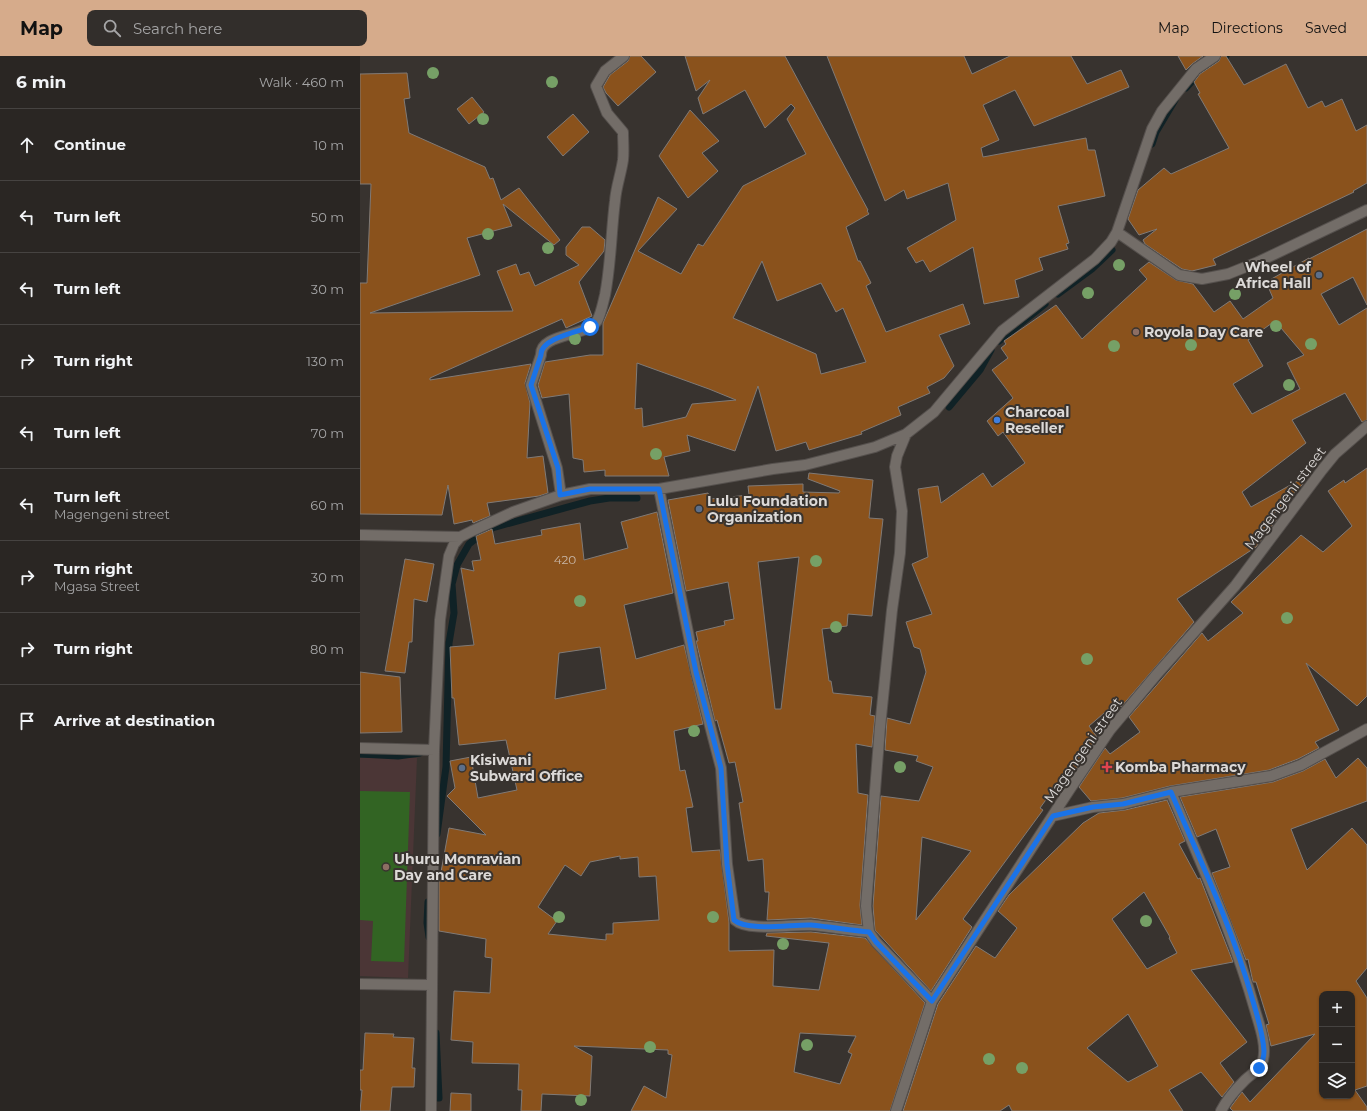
<!DOCTYPE html>
<meta charset="utf-8">
<style>
body{margin:0;font-family:Montserrat,sans-serif;background:#322e2b;color:#f1f3f6}
.controls{position:absolute;right:12px;bottom:12px;display:grid;overflow:hidden;border-radius:8px;box-shadow:0 1px 3px #0004}
.controls button{width:36px;height:36px;display:grid;place-items:center;padding:0;border:0;border-bottom:1px solid #464341;background:#2a2623;color:#f1f3f6;font:20px sans-serif}
.stop{position:absolute;width:12px;height:12px;margin:-9px;border:3px solid #1a73e8;border-radius:50%;background:#fff}
.stop.end{background:#1a73e8;border-color:#fff;box-shadow:0 1px 4px #0008}
.list{margin:0;padding:0;list-style:none}
h2{display:flex;justify-content:space-between;align-items:center;height:52px;margin:0;padding:0 16px;font-size:17px}
h2 small{font-size:13px;font-weight:400;color:#a5a5a6}
.list li{display:grid;grid-template-columns:26px 1fr auto;gap:12px;align-items:center;box-sizing:border-box;height:72px;padding:0 16px;border-top:1px solid #464341}
.list b{display:block;font-size:15px;white-space:nowrap}
.list p{margin:0;font-size:13px;white-space:nowrap;color:#a5a5a6}
.list em{font-size:13px;font-style:normal;color:#a5a5a6}
.icon{flex:none;width:22px;height:22px;fill:none;stroke:currentColor;stroke-width:2;stroke-linecap:round;stroke-linejoin:round}
.map{position:relative;flex:none;width:1007px;height:1055px;overflow:hidden}
header{display:flex;align-items:center;gap:24px;box-sizing:border-box;height:56px;padding:0 20px;background:#d6ab8b;color:#111}
header strong{font-size:19px}
nav{display:flex;gap:22px;margin-inline-start:auto;font-size:14px}
.search{width:280px;height:36px;background:#322e2b;display:flex;align-items:center;gap:10px;box-sizing:border-box;padding:0 14px;border-radius:8px;color:#a5a5a6;font-size:15px}
main{display:flex}
aside{flex:1;background:#2a2623}
.map>svg:first-child{display:block}
.education{fill:#4b3636}
.green{fill:#326423}
.lines{fill:none;stroke-linecap:round;stroke-linejoin:round}
.stream{stroke:#102226;stroke-width:7}
.building{fill:#8a521c;stroke:#807a76;fill-rule:evenodd}
.minor-casing{stroke:#55504d;stroke-width:12}
.minor{stroke:#736d68;stroke-width:10}
.tree{fill:#76a066}
.route{stroke:#1a73e8;stroke-width:5}
.service-dot{fill:#5c6f8a;stroke:#38332f;stroke-width:1.5}
.education-dot{fill:#8d6e63;stroke:#38332f;stroke-width:1.5}
.shop-dot{fill:#3f7fe0;stroke:#38332f;stroke-width:1.5}
.health-dot{fill:#e0444e;stroke:#38332f;stroke-width:1.5}
.labels{text-anchor:middle;stroke-width:4;stroke-linejoin:round;paint-order:stroke}
.number-label{font-size:12px;fill:#c8b7a8}
.poi-label{font-size:14px;font-weight:bold;fill:#dcd9d7;stroke:#38332f;text-anchor:start}
.street-label{font-size:14px;fill:#dcd9d7;stroke:#38332f}
</style>
<header>
<strong>Map</strong>
<div class="search"><svg class="icon" aria-label="search" viewBox="0 0 24 24"><circle cx="10" cy="10" r="6"/><path d="M15 15l6 6"/></svg>Search here</div>
<nav><a>Map</a><a>Directions</a><a>Saved</a></nav>
</header>
<main>
<aside>
<h2>6 min<small>Walk · 460 m</small></h2>
<ul class="list">
<li><svg class="icon" aria-label="ahead" viewBox="0 0 24 24"><path d="M12 20V5M6 11l6-6 6 6"/></svg><div><b>Continue</b></div><em>10 m</em></li>
<li><svg class="icon" aria-label="left" viewBox="0 0 24 24"><path d="M17 20v-9H6M10 6l-5 5 5 5"/></svg><div><b>Turn left</b></div><em>50 m</em></li>
<li><svg class="icon" aria-label="left" viewBox="0 0 24 24"><path d="M17 20v-9H6M10 6l-5 5 5 5"/></svg><div><b>Turn left</b></div><em>30 m</em></li>
<li><svg class="icon" aria-label="right" viewBox="0 0 24 24"><path d="M7 20v-9h11M14 6l5 5-5 5"/></svg><div><b>Turn right</b></div><em>130 m</em></li>
<li><svg class="icon" aria-label="left" viewBox="0 0 24 24"><path d="M17 20v-9H6M10 6l-5 5 5 5"/></svg><div><b>Turn left</b></div><em>70 m</em></li>
<li><svg class="icon" aria-label="left" viewBox="0 0 24 24"><path d="M17 20v-9H6M10 6l-5 5 5 5"/></svg><div><b>Turn left</b><p>Magengeni street</p></div><em>60 m</em></li>
<li><svg class="icon" aria-label="right" viewBox="0 0 24 24"><path d="M7 20v-9h11M14 6l5 5-5 5"/></svg><div><b>Turn right</b><p>Mgasa Street</p></div><em>30 m</em></li>
<li><svg class="icon" aria-label="right" viewBox="0 0 24 24"><path d="M7 20v-9h11M14 6l5 5-5 5"/></svg><div><b>Turn right</b></div><em>80 m</em></li>
<li><svg class="icon" aria-label="arrive" viewBox="0 0 24 24"><path d="M6 21V4h12l-3 4 3 4H6"/></svg><div><b>Arrive at destination</b></div></li>
</ul>
</aside>
<div class="map">
<svg width="1007" height="1055" viewBox="0 0 1007 1055">
<rect width="100%" height="100%" fill="#38332f"/>
<!-- education -->
<path class="education" d="M 0,702 L 57,702 L 48,922 L 0,920 Z"/>
<!-- green -->
<path class="green" d="M 0,735 L 50,736 L 44,906 L 11,905 L 13,865 L 0,864 Z"/>
<g class="lines">
<!-- stream -->
<path class="stream" d="M 826,32 L 842,14 L 866,0
M 792,88 L 796,76 L 815,44
M 698,238 L 732,213 L 752,194
M 639,285 L 685,248
M 589,351 L 620,314 L 631,294
M 0,698 L 38,700 L 60,697
M 77,778 L 86,711 L 89,587 L 94,557 L 92,528 L 97,509 L 109,488 L 128,473 L 230,445 L 249,442 L 277,442
M 68,846 L 67,867 L 69,881
M 76,977 L 79,1042"/>
</g>
<!-- building -->
<path class="building" d="M 270,0 L 281,0 L 296,16 L 258,50 L 246,37 L 243,31 L 250,19 L 268,5 Z
M 325,0 L 425,0 L 508,154 L 507,155 L 509,158 L 486,171 L 498,205 L 500,205 L 511,227 L 506,230 L 526,276 L 603,248 L 610,268 L 579,279 L 594,310 L 584,322 L 567,331 L 570,337 L 538,351 L 541,359 L 501,376 L 502,378 L 449,394 L 446,386 L 416,395 L 398,330 L 375,395 L 327,379 L 330,395 L 304,401 L 309,420 L 245,420 L 245,414 L 224,416 L 223,404 L 213,402 L 209,338 L 182,342 L 178,329 L 185,306 L 230,299 L 243,299 L 243,267 L 298,141 L 317,153 L 278,195 L 321,218 L 338,188 L 343,190 L 383,130 L 446,98 L 427,63 L 435,52 L 431,48 L 405,72 L 385,34 L 343,58 L 338,42 L 350,24 L 336,35 ZM 402,205 L 417,245 L 461,227 L 476,256 L 483,252 L 506,306 L 461,318 L 456,298 L 373,262 ZM 277,307 L 349,333 L 376,344 L 332,348 L 326,361 L 283,371 L 282,352 L 275,353 Z
M 467,0 L 604,0 L 612,18 L 650,0 L 711,0 L 727,28 L 761,14 L 769,31 L 674,70 L 655,34 L 623,49 L 639,84 L 621,92 L 623,101 L 726,82 L 728,94 L 735,94 L 745,140 L 698,150 L 709,187 L 706,188 L 708,193 L 679,202 L 683,214 L 655,224 L 659,241 L 624,248 L 613,191 L 570,216 L 563,204 L 556,207 L 547,192 L 596,164 L 588,127 L 547,143 L 544,134 L 525,145 Z
M 818,0 L 843,0 L 832,8 L 826,14 Z
M 861,0 L 866,0 L 884,29 L 926,8 L 948,52 L 962,45 L 965,51 L 982,43 L 996,75 L 1007,69 L 1007,127 L 993,135 L 994,136 L 853,203 L 856,209 L 832,215 L 822,213 L 785,188 L 783,184 L 797,173 L 779,179 L 768,163 L 778,134 L 804,112 L 811,118 L 869,92 L 838,38 L 840,37 L 834,26 L 840,18 L 859,5 Z
M 47,17 L 50,42 L 44,43 L 49,77 L 125,111 L 130,123 L 133,122 L 141,144 L 159,132 L 200,184 L 194,189 L 143,148 L 152,170 L 107,182 L 120,219 L 10,257 L 153,255 L 137,215 L 156,208 L 160,219 L 169,216 L 175,230 L 219,209 L 206,199 L 206,191 L 222,171 L 230,171 L 245,184 L 244,195 L 219,226 L 232,260 L 206,272 L 202,263 L 70,322 L 70,324 L 171,308 L 165,327 L 170,347 L 167,402 L 183,400 L 188,437 L 179,440 L 127,447 L 130,460 L 113,467 L 112,464 L 94,468 L 88,429 L 82,459 L 0,458 L 0,227 L 7,227 L 11,128 L 0,128 L 0,18 Z
M 112,41 L 124,56 L 109,68 L 97,53 Z
M 330,54 L 359,85 L 342,97 L 358,115 L 328,142 L 299,100 Z
M 213,58 L 229,76 L 203,100 L 187,81 Z
M 1007,173 L 1007,249 L 993,221 L 961,238 L 979,269 L 1007,252 L 1007,364 L 1002,366 L 985,337 L 932,364 L 946,387 L 882,436 L 891,451 L 943,422 L 946,425 L 914,458 L 918,462 L 896,491 L 817,543 L 834,566 L 761,651 L 757,646 L 729,670 L 737,681 L 711,721 L 706,716 L 680,752 L 683,754 L 603,863 L 612,871 L 571,935 L 515,874 L 513,850 L 521,740 L 559,745 L 573,711 L 556,705 L 558,700 L 525,694 L 527,662 L 550,668 L 566,616 L 560,593 L 554,591 L 546,566 L 572,558 L 552,508 L 568,501 L 558,433 L 578,430 L 581,447 L 623,417 L 632,431 L 665,407 L 643,376 L 638,380 L 627,365 L 653,342 L 632,314 L 648,302 L 641,292 L 646,288 L 644,285 L 696,249 L 722,283 L 787,223 L 779,214 L 789,206 L 816,224 L 833,228 L 854,256 L 870,245 L 883,263 L 913,242 L 906,226 L 949,202 L 949,203 ZM 915,265 L 944,299 L 927,307 L 940,333 L 892,358 L 873,328 L 903,310 L 888,284 ZM 562,781 L 611,795 L 556,864 Z
M 1007,412 L 1007,640 L 997,650 L 946,607 L 979,674 L 955,686 L 959,692 L 938,703 L 909,714 L 810,730 L 762,742 L 731,745 L 719,731 L 745,692 L 750,698 L 780,676 L 769,661 L 842,577 L 848,585 L 883,557 L 871,546 L 941,479 L 963,496 L 992,470 L 968,435 L 984,424 L 985,427 Z
M 449,417 L 513,424 L 509,462 L 523,463 L 512,560 L 488,558 L 487,570 L 462,573 L 469,625 L 471,625 L 473,637 L 512,641 L 510,659 L 515,660 L 512,691 L 496,688 L 498,737 L 508,739 L 500,849 L 502,869 L 451,862 L 407,864 L 409,836 L 405,836 L 403,803 L 388,805 L 379,747 L 383,746 L 375,706 L 369,707 L 357,664 L 355,665 L 336,585 L 338,585 L 336,576 L 365,569 L 364,565 L 374,563 L 368,526 L 326,535 L 308,444 L 348,437 L 350,443 L 389,439 L 388,430 L 443,428 L 443,436 L 479,437 L 480,435 L 448,423 ZM 439,501 L 421,653 L 415,653 L 398,506 Z
M 297,456 L 313,537 L 264,549 L 276,603 L 324,589 L 343,668 L 314,675 L 320,715 L 325,714 L 333,751 L 326,752 L 332,796 L 360,794 L 369,866 L 369,895 L 414,894 L 413,930 L 459,934 L 469,887 L 406,880 L 407,877 L 451,876 L 505,882 L 565,947 L 530,1055 L 271,1055 L 284,1030 L 306,1042 L 312,999 L 308,998 L 308,994 L 214,990 L 232,1000 L 230,1040 L 182,1038 L 181,1055 L 161,1055 L 162,1034 L 158,1034 L 159,1008 L 112,1007 L 113,986 L 91,984 L 94,935 L 130,937 L 132,902 L 125,901 L 126,883 L 79,875 L 79,827 L 89,772 L 126,779 L 87,740 L 95,732 L 90,705 L 111,701 L 118,742 L 157,734 L 146,684 L 99,689 L 94,642 L 92,642 L 90,591 L 114,589 L 101,512 L 114,515 L 112,505 L 121,504 L 116,480 L 132,473 L 135,488 L 182,479 L 181,474 L 220,467 L 224,504 L 268,492 L 261,466 ZM 240,591 L 246,633 L 195,643 L 199,597 ZM 260,800 L 260,803 L 278,801 L 279,821 L 296,820 L 299,864 L 253,867 L 253,878 L 246,878 L 246,884 L 188,878 L 197,865 L 178,851 L 205,809 L 221,820 L 230,806 ZM 440,977 L 496,980 L 488,996 L 492,998 L 480,1028 L 434,1016 Z
M 45,503 L 74,508 L 67,546 L 54,543 L 52,586 L 49,586 L 45,617 L 25,615 Z
M 0,616 L 40,621 L 42,676 L 0,677 Z
M 998,702 L 1007,712 L 1007,745 L 931,773 L 947,814 L 992,772 L 1007,789 L 1007,912 L 996,925 L 1007,942 L 1007,1030 L 995,1034 L 1007,1051 L 1007,1055 L 873,1055 L 870,1052 L 882,1036 L 890,1046 L 955,978 L 911,990 L 906,969 L 909,968 L 896,926 L 893,926 L 888,903 L 886,904 L 852,817 L 870,811 L 856,773 L 837,781 L 820,741 L 913,726 L 943,715 L 965,703 L 976,722 ZM 962,938 L 992,938 L 992,1040 L 962,1040 Z
M 807,744 L 825,785 L 819,788 L 838,823 L 840,822 L 873,906 L 831,914 L 887,986 L 860,1007 L 874,1026 L 862,1041 L 841,1016 L 809,1034 L 823,1055 L 652,1055 L 649,1049 L 640,1055 L 543,1055 L 578,948 L 616,890 L 635,902 L 657,872 L 638,855 L 649,839 L 723,767 L 739,757 L 765,754 ZM 784,836 L 810,881 L 809,882 L 817,897 L 787,913 L 752,863 ZM 768,958 L 798,1010 L 768,1026 L 727,992 Z
M 5,977 L 34,978 L 33,981 L 54,982 L 52,1012 L 55,1012 L 54,1031 L 32,1031 L 30,1055 L 0,1055 L 2,1034 L 0,1034 L 0,1014 L 3,1014 Z
M 91,1037 L 111,1038 L 111,1055 L 90,1055 Z"/>
<g class="lines">
<defs>
<path id="minor" d="M 757,176 L 819,219 L 842,223 L 868,218 L 898,206 L 1007,154
M 546,378 L 537,400 L 535,411 L 542,455 L 540,497 L 532,554 L 520,671 L 506,850 L 509,876 L 516,886 L 572,945
M 299,433 L 336,616 L 361,712 L 367,808 L 375,864 C 388,876 433,868 451,869 C 470,871 490,874 509,876
M 201,439 L 197,412 L 171,329 L 181,299 C 180,277 226,281 237,265 C 241,258 243,247 245,239 C 251,208 251,177 255,145 C 256,131 261,118 263,104 C 264,95 263,85 263,76 L 247,57 L 236,30 L 245,15 L 264,0
M 0,479 L 100,481
M 0,692 L 74,694
M 811,736 C 841,808 874,879 895,954 C 899,968 907,989 903,1004 C 900,1014 891,1018 885,1024 C 876,1033 867,1043 861,1055
M 693,760 L 733,751 L 763,748 L 811,736 L 911,720 L 941,709 L 1007,673
M 0,928 L 72,929
M 71,1055 L 74,694 L 80,564 L 89,500 L 94,488 L 100,481 L 112,475 L 153,456 L 201,439 L 230,433 L 299,433 L 413,413 L 445,409 L 515,391 L 546,378 L 574,356 L 642,275 L 735,203 L 751,186 L 757,176 L 792,73 L 802,55 L 836,13 L 855,0
M 536,1055 L 572,945 L 710,733 L 750,674 L 797,618 L 875,530 L 962,414 L 975,398 L 1007,370"/>
</defs>
<!-- minor casing -->
<use href="#minor" class="minor-casing"/>
<!-- minor -->
<use href="#minor" class="minor"/>
</g>
<!-- trees -->
<g class="tree">
<circle cx="73" cy="17" r="6"/>
<circle cx="192" cy="26" r="6"/>
<circle cx="123" cy="63" r="6"/>
<circle cx="128" cy="178" r="6"/>
<circle cx="188" cy="192" r="6"/>
<circle cx="759" cy="209" r="6"/>
<circle cx="728" cy="237" r="6"/>
<circle cx="875" cy="238" r="6"/>
<circle cx="916" cy="270" r="6"/>
<circle cx="215" cy="283" r="6"/>
<circle cx="951" cy="288" r="6"/>
<circle cx="831" cy="289" r="6"/>
<circle cx="754" cy="290" r="6"/>
<circle cx="929" cy="329" r="6"/>
<circle cx="296" cy="398" r="6"/>
<circle cx="456" cy="505" r="6"/>
<circle cx="220" cy="545" r="6"/>
<circle cx="927" cy="562" r="6"/>
<circle cx="476" cy="571" r="6"/>
<circle cx="727" cy="603" r="6"/>
<circle cx="334" cy="675" r="6"/>
<circle cx="540" cy="711" r="6"/>
<circle cx="199" cy="861" r="6"/>
<circle cx="353" cy="861" r="6"/>
<circle cx="786" cy="865" r="6"/>
<circle cx="423" cy="888" r="6"/>
<circle cx="447" cy="989" r="6"/>
<circle cx="290" cy="991" r="6"/>
<circle cx="629" cy="1003" r="6"/>
<circle cx="662" cy="1012" r="6"/>
<circle cx="221" cy="1044" r="6"/>
</g>
<g class="lines">
<!-- route -->
<path class="route" d="M 230,271 C 216,276 180,283 181,299 L 171,329 L 198,412 L 200,439 L 230,433 L 299,433 L 336,616 L 361,712 L 367,808 L 374,864 C 388,876 433,868 451,869 C 470,871 490,874 509,876 L 516,886 L 572,945 L 693,760 L 733,751 L 763,748 L 811,736 C 840,804 872,871 892,942 C 897,959 903,977 904,995 C 904,1001 902,1007 899,1012"/>
</g>
<!-- markers -->
<g class="service-dot">
<circle cx="959" cy="219" r="4"/>
<circle cx="339" cy="453" r="4"/>
<circle cx="102" cy="712" r="4"/>
</g>
<g class="education-dot">
<circle cx="776" cy="276" r="4"/>
<circle cx="26" cy="811" r="4"/>
</g>
<circle class="shop-dot" cx="637" cy="364" r="4"/>
<path class="health-dot" d="M745 705h4v4h4v4h-4v4h-4v-4h-4v-4h4z"/>
<g class="labels">
<!-- number labels -->
<g class="number-label">
<text x="205" y="508">420</text>
</g>
<!-- poi labels -->
<g class="poi-label">
<text x="951" y="216" text-anchor="end">Wheel of<tspan x="951" dy="16">Africa Hall</tspan></text>
<text x="784" y="281">Royola Day Care</text>
<text x="645" y="361">Charcoal<tspan x="645" dy="16">Reseller</tspan></text>
<text x="347" y="450">Lulu Foundation<tspan x="347" dy="16">Organization</tspan></text>
<text x="110" y="709">Kisiwani<tspan x="110" dy="16">Subward Office</tspan></text>
<text x="755" y="716">Komba Pharmacy</text>
<text x="34" y="808">Uhuru Monravian<tspan x="34" dy="16">Day and Care</tspan></text>
</g>
<!-- street labels -->
<g class="street-label">
<text transform="translate(925 442) rotate(-53)" y="5">Magengeni street</text>
<text transform="translate(723 694) rotate(-55)" y="5">Magengeni street</text>
</g>
</g>
</svg>
<div class="controls">
<button>+</button>
<button>−</button>
<button><svg class="icon" aria-label="layers" viewBox="0 0 24 24"><path d="M12 4l9 5-9 5-9-5zM3 14l9 5 9-5"/></svg></button>
</div>
<div class="stop" style="left:230px;top:271px"></div>
<div class="stop end" style="left:899px;top:1012px"></div>
</div>
</main>
